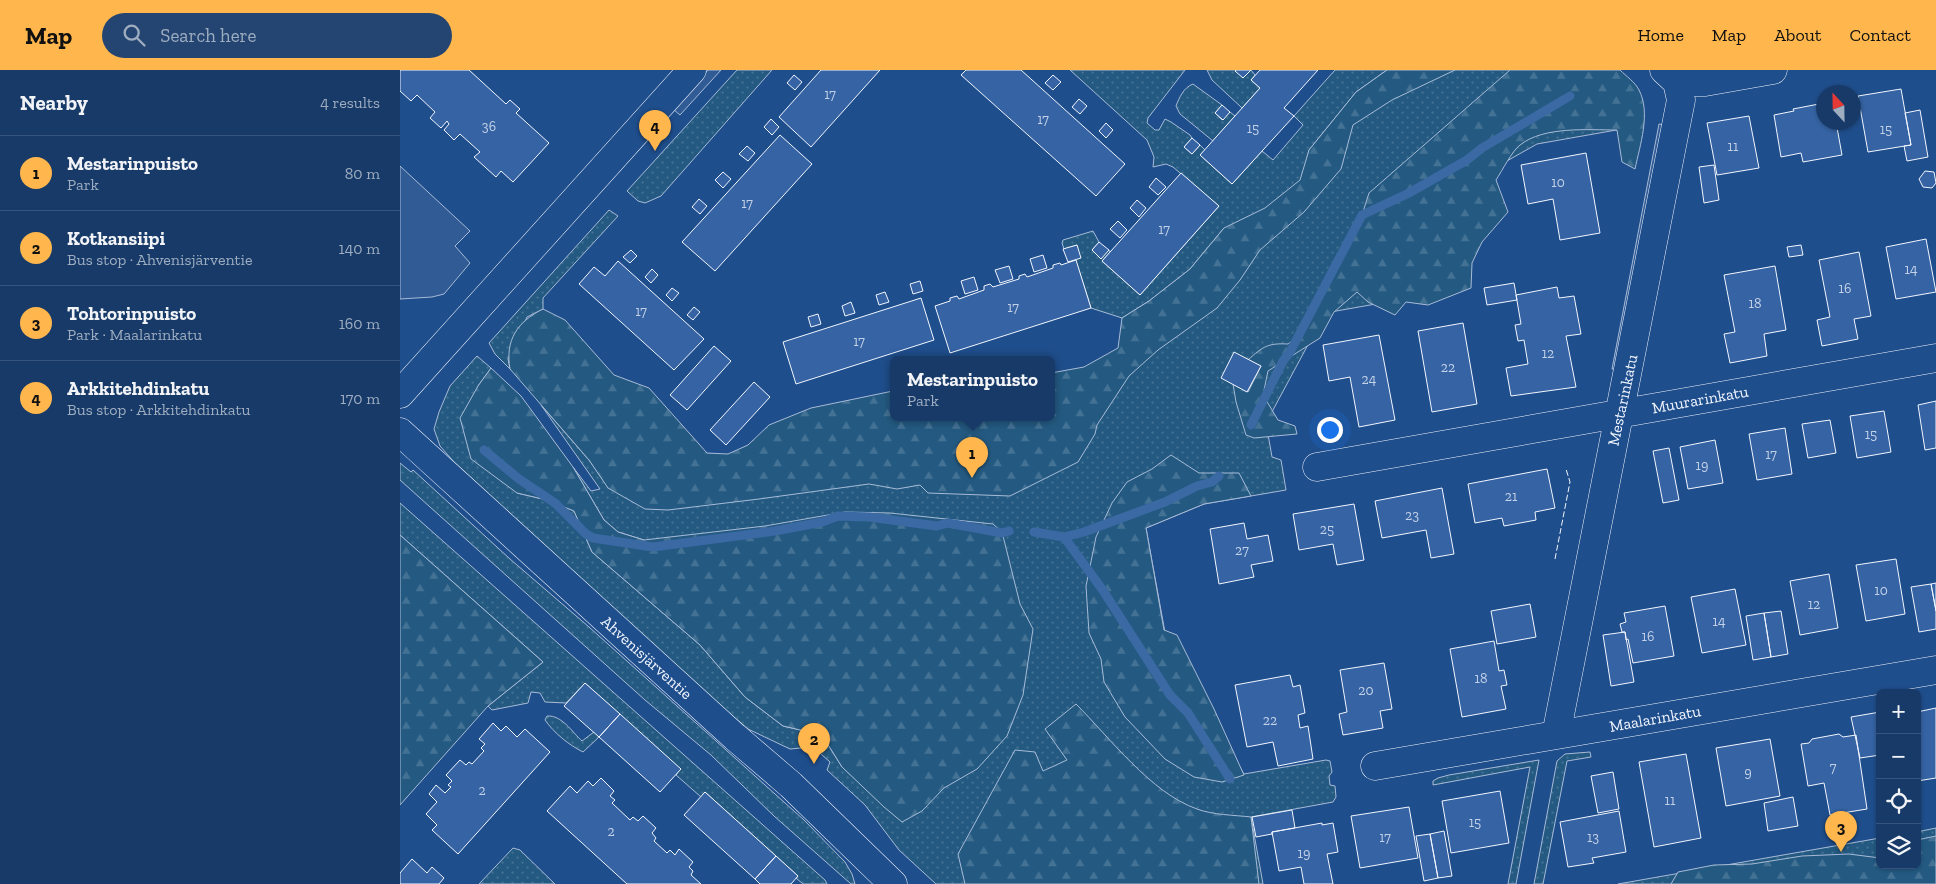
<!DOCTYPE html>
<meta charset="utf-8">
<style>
body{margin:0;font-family:"Zilla Slab",serif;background:#244571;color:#f1f3f6}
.controls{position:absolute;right:15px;bottom:15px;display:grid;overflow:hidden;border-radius:8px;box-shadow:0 1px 4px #0004}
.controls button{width:45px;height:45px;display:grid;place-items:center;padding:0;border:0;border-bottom:1px solid #36547d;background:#173a69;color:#f1f3f6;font:25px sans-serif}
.compass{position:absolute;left:1416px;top:15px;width:45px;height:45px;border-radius:50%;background:#173a69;box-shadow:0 1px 4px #0004;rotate:338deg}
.you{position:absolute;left:929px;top:359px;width:18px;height:18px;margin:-12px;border:4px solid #fff;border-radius:50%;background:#1a73e8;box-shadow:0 0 0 8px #1a73e833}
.badge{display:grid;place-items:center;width:32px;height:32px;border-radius:50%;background:#ffb74d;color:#111;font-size:16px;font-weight:700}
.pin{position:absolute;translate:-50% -41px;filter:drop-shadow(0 1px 2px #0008)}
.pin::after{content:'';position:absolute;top:26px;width:18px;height:15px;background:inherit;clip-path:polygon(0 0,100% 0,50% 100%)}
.popup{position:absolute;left:490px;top:286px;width:165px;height:65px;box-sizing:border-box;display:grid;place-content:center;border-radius:8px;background:#173a69;filter:drop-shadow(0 1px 4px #0005);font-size:16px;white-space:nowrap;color:#9eadc0}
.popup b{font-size:19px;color:#f1f3f6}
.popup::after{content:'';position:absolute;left:50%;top:100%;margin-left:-10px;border:10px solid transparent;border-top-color:#173a69}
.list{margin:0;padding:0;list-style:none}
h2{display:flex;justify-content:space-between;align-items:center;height:65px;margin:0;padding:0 20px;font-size:21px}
h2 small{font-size:16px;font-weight:400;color:#9eadc0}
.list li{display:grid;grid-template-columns:32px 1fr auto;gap:15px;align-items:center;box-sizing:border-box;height:75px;padding:0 20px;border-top:1px solid #36547d}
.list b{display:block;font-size:19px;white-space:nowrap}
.list p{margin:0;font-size:16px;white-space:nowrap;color:#9eadc0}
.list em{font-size:16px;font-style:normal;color:#9eadc0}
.icon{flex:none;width:28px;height:28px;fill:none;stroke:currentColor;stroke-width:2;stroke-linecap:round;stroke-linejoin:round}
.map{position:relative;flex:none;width:1536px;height:814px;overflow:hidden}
header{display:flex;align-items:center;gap:30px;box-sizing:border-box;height:70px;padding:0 25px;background:#ffb74d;color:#111}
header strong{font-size:24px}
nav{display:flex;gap:28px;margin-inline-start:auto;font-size:18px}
.search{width:350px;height:45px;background:#244571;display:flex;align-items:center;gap:12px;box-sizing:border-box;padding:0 18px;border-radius:28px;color:#9eadc0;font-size:19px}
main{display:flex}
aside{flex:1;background:#173a69}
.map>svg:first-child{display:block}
.grass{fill:url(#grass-dots);stroke:#a8bbd7}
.forest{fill:url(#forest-firs);stroke:#a8bbd7}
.parking{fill:#305b95;stroke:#a8bbd7}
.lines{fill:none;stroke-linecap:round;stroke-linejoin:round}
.stream{stroke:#3b69a3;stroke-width:9}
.building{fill:#3563a3;stroke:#f2f6ff}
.minor-casing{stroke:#f2f6ff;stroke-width:29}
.major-casing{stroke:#f2f6ff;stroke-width:29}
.minor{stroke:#1f4e8c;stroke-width:28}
.major{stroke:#1f4e8c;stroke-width:28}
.fence{stroke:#f2f6ff;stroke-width:1;stroke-dasharray:6 2.5;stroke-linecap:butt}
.labels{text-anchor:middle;stroke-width:4;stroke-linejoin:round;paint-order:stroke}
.number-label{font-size:14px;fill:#c3d1e8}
.street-label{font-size:16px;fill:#f2f6ff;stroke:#1f4e8c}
</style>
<header>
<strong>Map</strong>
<div class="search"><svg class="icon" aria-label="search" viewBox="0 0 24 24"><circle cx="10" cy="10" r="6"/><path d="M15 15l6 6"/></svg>Search here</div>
<nav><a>Home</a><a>Map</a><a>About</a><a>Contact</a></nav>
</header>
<main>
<aside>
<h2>Nearby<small>4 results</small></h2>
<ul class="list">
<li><span class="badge">1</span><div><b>Mestarinpuisto</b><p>Park</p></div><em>80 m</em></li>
<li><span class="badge">2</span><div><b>Kotkansiipi</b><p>Bus stop · Ahvenisjärventie</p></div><em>140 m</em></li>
<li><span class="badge">3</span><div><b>Tohtorinpuisto</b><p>Park · Maalarinkatu</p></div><em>160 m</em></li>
<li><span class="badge">4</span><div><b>Arkkitehdinkatu</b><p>Bus stop · Arkkitehdinkatu</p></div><em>170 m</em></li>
</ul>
</aside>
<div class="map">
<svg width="1536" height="814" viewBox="0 0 1536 814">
<defs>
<pattern id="grass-dots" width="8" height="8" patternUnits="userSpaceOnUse" patternTransform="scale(1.25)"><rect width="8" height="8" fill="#245a82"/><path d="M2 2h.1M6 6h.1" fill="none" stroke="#447295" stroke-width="1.8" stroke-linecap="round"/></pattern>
<pattern id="forest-firs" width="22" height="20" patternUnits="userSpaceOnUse" patternTransform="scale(1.25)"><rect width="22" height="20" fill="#245a82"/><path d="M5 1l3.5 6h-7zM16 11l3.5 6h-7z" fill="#447295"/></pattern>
</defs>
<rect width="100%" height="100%" fill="#1f4e8c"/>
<!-- grass -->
<path class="grass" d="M 337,0 L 372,0 L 261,126 L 245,133 L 238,131 L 227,121 Z
M 670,0 L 785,0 L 748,48 L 747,53 L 755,60 L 759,60 L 765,49 L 771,52 L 790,65 L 792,68 L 784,77 L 792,84 L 800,75 L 805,80 L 800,85 L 832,114 L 862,81 L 873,90 L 903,55 L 894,46 L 935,0 L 987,0 L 956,22 L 909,80 L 906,92 L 990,0 L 1206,0 L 1239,56 L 1137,74 L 1043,127 L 987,232 L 925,243 L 866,353 L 872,387 L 881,390 L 886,420 L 804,434 L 746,458 L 768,579 L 844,704 L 926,690 L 930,691 L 932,702 L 929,706 L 930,715 L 935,716 L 936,727 L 933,732 L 851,747 L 863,814 L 536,814 L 499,780 L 465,735 L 427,700 L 430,692 L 413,677 L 390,679 L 348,659 L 316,632 L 54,392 L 40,376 L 34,359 L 39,342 L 50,316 L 77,286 L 91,298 L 78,316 L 117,423 L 147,430 L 174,441 L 192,482 L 300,575 L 345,627 L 383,656 L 422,665 L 442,697 L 503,752 L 244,470 L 218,462 L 204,450 L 173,397 L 191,421 L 200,419 L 141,335 L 189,390 L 209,418 L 651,347 L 684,338 L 824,158 L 790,199 L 749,231 L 722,248 L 691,238 L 676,191 L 669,193 L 677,175 L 664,179 L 662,173 L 663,170 L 693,161 L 699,172 L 692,180 L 701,188 L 709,180 L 710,182 L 702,191 L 740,225 L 819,136 L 773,97 L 766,94 L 753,97 L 754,87 L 747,70 Z
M 807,0 L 836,0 L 843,8 L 851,0 L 855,5 L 851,10 L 860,18 L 842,38 L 812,10 Z
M 793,14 L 822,35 L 815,43 L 822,50 L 830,42 L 835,46 L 813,71 L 780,44 L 776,36 C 779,28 784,17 793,14 Z
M 209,140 L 218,146 L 143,228 L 143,239 L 127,247 L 108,289 L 110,299 L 95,284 L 89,273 Z
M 0,393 L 11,402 L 13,400 L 110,489 L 189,557 L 404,750 L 445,792 L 452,804 L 455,814 L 451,814 L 374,746 L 311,685 L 245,630 L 0,410 Z
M 0,433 L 425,810 L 427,814 L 403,814 L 396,808 L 398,806 L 305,722 L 301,727 L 276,705 L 280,699 L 185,613 L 166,633 L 145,632 L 140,623 L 131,622 L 128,633 L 92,640 L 88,636 L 143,592 L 0,465 Z
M 147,646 C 162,645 172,662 182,671 L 194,662 L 199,667 L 183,682 C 169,675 154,663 145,650 Z
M 1190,682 L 1191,687 L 1167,691 L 1143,814 L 1134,814 L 1157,691 L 1165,684 Z
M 1139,690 L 1116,814 L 1108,814 L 1130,697 L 1033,715 L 1033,711 L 1038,708 L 1049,705 Z
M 1536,758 L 1536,814 L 1218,814 L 1480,768 L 1480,795 L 1517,795 L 1517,762 Z
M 113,778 L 120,780 L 155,814 L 79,814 Z"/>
<!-- forest -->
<path class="forest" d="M 987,0 L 1055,0 L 992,30 L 953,55 L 941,99 L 904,142 L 860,180 L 840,210 L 817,238 L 758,280 L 729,306 L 697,355 L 695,364 L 678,392 L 610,426 L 528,423 L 520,415 L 497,419 L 469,414 L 359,429 L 268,440 L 245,439 L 208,418 L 189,390 L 110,299 C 105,270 117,252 143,239 L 165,250 L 214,305 L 249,318 L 307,383 L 328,384 L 348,375 L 369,355 L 411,338 L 493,321 L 493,347 L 651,347 L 651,303 L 684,297 L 718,278 L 722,248 L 749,231 L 790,199 L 824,158 L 865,138 L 900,110 L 909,80 L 956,22 Z
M 1110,0 L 1220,0 C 1226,6 1235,12 1239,20 C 1251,43 1240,75 1235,99 L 1222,92 L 1217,60 C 1188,60 1144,56 1120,75 C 1112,81 1102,101 1096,110 L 1108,142 L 1082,172 L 1072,193 L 1071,218 L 1028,235 L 1006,232 L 995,245 L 968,232 L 957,222 L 934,242 L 920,268 L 868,301 L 863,325 L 878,350 L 895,356 L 897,364 L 854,368 L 846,365 L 836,332 L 833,314 L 848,322 L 861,296 L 848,290 C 863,276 869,273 888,274 L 896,268 L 962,145 L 969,123 Z
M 91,298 L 121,326 L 173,397 L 204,450 L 218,462 L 244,470 L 365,456 L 445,442 L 490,443 L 593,454 L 602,462 L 620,534 L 633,559 L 623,625 L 607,666 L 577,699 L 544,718 L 522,741 L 502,752 L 484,737 L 442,697 L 422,665 L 383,656 L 345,627 L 300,575 L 192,482 L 174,441 L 147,430 L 117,423 L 71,389 L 60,348 L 78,316 Z
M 771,385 L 799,403 L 839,403 L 851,426 L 804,434 L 746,458 L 764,560 L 777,565 L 814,639 L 844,705 L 822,712 L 794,707 L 765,689 L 725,647 L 704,612 L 701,589 L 689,563 L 686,516 L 696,467 L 712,433 L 727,412 L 752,399 Z
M 0,465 L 143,592 L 88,636 L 0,735 Z
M 676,634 C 710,668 751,723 797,739 C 813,745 834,745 851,747 L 859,814 L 565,814 L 558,784 L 615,680 L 635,682 L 643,701 L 667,690 L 645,659 Z
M 1536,766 L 1536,814 L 1271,814 L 1278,802 L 1314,795 L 1352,794 L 1402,786 L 1449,784 L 1480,788 L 1480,795 L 1517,795 L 1517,770 Z"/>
<!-- parking -->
<path class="parking" d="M 308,0 L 321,0 L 280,45 L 273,39 Z
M 1259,54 L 1270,56 L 1224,301 L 1212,299 Z
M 0,96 L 70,161 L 55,176 L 70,193 L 44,224 L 32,227 L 0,229 Z"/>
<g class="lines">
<!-- stream -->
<path class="stream" d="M 851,355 L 883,291 L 890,282 L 962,145 L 1009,123 L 1067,90 L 1082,78 L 1170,26
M 84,380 L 119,409 L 155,433 L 186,464 L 193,468 L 253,477 L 375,461 L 422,452 L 438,446 L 469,447 L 537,456 L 548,453 L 602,463 L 609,461
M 634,462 L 664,467 L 702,519 L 770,625 L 788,643 L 830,709
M 664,467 L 684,462 L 765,432 L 797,416 L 812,412 L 819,406"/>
</g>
<!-- building -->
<path class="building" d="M 0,0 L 69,0 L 106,34 L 110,30 L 120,39 L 116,43 L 149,73 L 113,112 L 101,101 L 96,107 L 74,87 L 80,82 L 60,64 L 54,70 L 44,60 L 49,54 L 47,51 L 41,58 L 30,48 L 35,42 L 17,25 L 11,31 L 0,21 Z
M 421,0 L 480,0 L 411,77 L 379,47 Z
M 566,0 L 621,0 L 725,94 L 696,126 L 561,5 Z
M 836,0 L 851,0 L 843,8 L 835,1 Z
M 860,0 L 918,0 L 884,38 L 894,46 L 832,114 L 800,85 L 860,18 L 851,10 Z
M 394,5 L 402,12 L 395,20 L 387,13 Z
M 653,5 L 661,12 L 653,20 L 645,13 Z
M 1501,19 L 1511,75 L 1468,82 L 1458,26 Z
M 679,29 L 687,36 L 680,44 L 672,37 Z
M 1424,33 L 1424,52 L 1436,52 L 1442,85 L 1403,92 L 1401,83 L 1381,87 L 1374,45 L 1394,41 L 1393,39 Z
M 822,35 L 830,42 L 823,50 L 815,43 Z
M 1520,40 L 1528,87 L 1507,91 L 1504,76 L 1511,75 L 1505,43 Z
M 1349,46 L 1359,98 L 1317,105 L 1307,53 Z
M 371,49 L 379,57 L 372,65 L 364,57 Z
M 706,53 L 713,60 L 706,68 L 699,61 Z
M 380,65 L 412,94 L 315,201 L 282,172 Z
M 792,68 L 800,75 L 792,84 L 784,77 Z
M 347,76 L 355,83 L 348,91 L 339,84 Z
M 1186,83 L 1200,163 L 1160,170 L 1153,129 L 1128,134 L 1121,95 Z
M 1314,95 L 1319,130 L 1304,133 L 1299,97 Z
M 1525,101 L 1534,102 L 1536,113 L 1532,118 L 1523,117 L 1519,109 Z
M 323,102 L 331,109 L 323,118 L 315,110 Z
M 781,103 L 819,136 L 740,225 L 702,191 Z
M 756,108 L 766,117 L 758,125 L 749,117 Z
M 299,129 L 307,136 L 300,144 L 292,137 Z
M 737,130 L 746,138 L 739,147 L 730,138 Z
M 718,151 L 727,160 L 720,168 L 710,159 Z
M 1526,169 L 1536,222 L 1496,229 L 1486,177 Z
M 699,172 L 709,180 L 701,189 L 692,180 Z
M 677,175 L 681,188 L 668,192 L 663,179 Z
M 1401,175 L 1403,185 L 1389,187 L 1387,177 Z
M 231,180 L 237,186 L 230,193 L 223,187 Z
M 1459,182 L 1471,246 L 1454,249 L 1458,269 L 1422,276 L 1417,250 L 1430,247 L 1419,190 Z
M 643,185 L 647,198 L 634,202 L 630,189 Z
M 676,190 L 691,238 L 550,283 L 535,236 L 550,231 L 550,228 L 557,226 L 559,229 L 584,220 L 584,216 L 590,214 L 593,217 L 619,209 L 619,206 L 625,204 L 627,207 L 653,198 L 653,195 L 660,193 L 661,195 Z
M 218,191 L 304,269 L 274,300 L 179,214 L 194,197 L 205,206 Z
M 609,196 L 613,209 L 600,213 L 595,200 Z
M 1375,196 L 1386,260 L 1364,264 L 1367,286 L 1330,293 L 1324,264 L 1335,262 L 1324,205 Z
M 252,199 L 258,205 L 251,213 L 245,207 Z
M 574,207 L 578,220 L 565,224 L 561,211 Z
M 520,211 L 523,221 L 513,224 L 510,214 Z
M 1114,213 L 1117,230 L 1087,235 L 1084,218 Z
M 1157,217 L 1159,228 L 1174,226 L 1181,264 L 1166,266 L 1176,317 L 1111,326 L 1106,298 L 1128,294 L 1124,270 L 1118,271 L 1115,255 L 1121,254 L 1116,225 Z
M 272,218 L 279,223 L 272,231 L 266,225 Z
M 485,222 L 489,232 L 479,235 L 476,225 Z
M 521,228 L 534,270 L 396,314 L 383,272 Z
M 451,232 L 455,243 L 445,246 L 442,236 Z
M 294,237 L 300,242 L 293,250 L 287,245 Z
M 418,244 L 421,254 L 411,257 L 408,247 Z
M 1063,253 L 1077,334 L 1032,342 L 1018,261 Z
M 979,265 L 995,350 L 959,357 L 950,307 L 929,311 L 923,275 Z
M 314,276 L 331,291 L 287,340 L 270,325 Z
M 834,282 L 861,296 L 847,322 L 821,308 Z
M 354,312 L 370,327 L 326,375 L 310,360 Z
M 1536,331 L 1536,378 L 1525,380 L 1518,335 Z
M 1484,341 L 1491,382 L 1457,388 L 1450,346 Z
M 1430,350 L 1436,383 L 1408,388 L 1402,354 Z
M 1385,358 L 1392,404 L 1357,410 L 1349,364 Z
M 1315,370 L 1323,413 L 1288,419 L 1280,377 Z
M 1269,378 L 1279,430 L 1263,433 L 1253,381 Z
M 1147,399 L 1155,438 L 1135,442 L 1136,450 L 1104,456 L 1102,448 L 1075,453 L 1068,414 Z
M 1042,418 L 1054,484 L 1031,488 L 1026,460 L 982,468 L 975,431 Z
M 954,434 L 964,490 L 937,495 L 933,474 L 899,480 L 893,444 Z
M 844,453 L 847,469 L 868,465 L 873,491 L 851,495 L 854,507 L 819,514 L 810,459 Z
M 1496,489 L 1505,544 L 1466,551 L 1456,495 Z
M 1429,504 L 1438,558 L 1400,565 L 1390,511 Z
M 1536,513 L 1536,541 L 1531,514 Z
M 1531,514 L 1536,541 L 1536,559 L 1519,562 L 1511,517 Z
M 1335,519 L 1346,575 L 1302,583 L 1291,527 Z
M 1130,534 L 1136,567 L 1097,574 L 1091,541 Z
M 1265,536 L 1274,586 L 1233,593 L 1228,569 L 1226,570 L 1225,562 L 1222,562 L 1220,554 L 1226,552 L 1224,543 Z
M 1381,541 L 1388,584 L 1371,587 L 1364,543 Z
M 1364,543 L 1371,587 L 1353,590 L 1346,546 Z
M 1225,562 L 1234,612 L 1211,616 L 1203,565 Z
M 1094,571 L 1099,601 L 1104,600 L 1107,615 L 1101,616 L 1106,639 L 1062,647 L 1050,579 Z
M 984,593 L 992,639 L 980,641 L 983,658 L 943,665 L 939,644 L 947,642 L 940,600 Z
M 890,605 L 893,617 L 900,615 L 905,643 L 898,645 L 900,658 L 908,656 L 913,689 L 878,696 L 873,672 L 847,677 L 835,615 Z
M 185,613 L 220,644 L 199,667 L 164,636 Z
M 1536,638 L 1536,708 L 1517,711 L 1517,642 Z
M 1480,642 L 1480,685 L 1460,688 L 1451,647 Z
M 220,644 L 281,699 L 260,722 L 199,667 Z
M 93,653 L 101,661 L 106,656 L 117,667 L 125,659 L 150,682 L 58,784 L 32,760 L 37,755 L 26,744 L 37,732 L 29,724 L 36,715 L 45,723 L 51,717 L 48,715 L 52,711 L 46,705 L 60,690 L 66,695 L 69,692 L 72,694 L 84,681 L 81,678 L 85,674 L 79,669 Z
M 1439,664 L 1443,667 L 1456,665 L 1467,739 L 1430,745 L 1424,713 L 1408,716 L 1401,674 L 1409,673 L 1412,669 Z
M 1370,669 L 1380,726 L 1326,736 L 1316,678 Z
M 1286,684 L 1301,768 L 1254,777 L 1239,692 Z
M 1213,702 L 1219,739 L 1198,743 L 1191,706 Z
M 201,708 L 214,721 L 210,726 L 215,730 L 212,733 L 230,750 L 233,747 L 238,751 L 243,746 L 256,758 L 252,763 L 256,768 L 254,771 L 267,783 L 270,780 L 275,785 L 279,779 L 293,792 L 289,797 L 293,801 L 291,805 L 301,814 L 227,814 L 147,741 L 170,716 L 177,723 L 188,711 L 193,716 Z
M 1100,721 L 1109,773 L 1051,783 L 1042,731 Z
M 305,722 L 376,786 L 355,809 L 284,745 Z
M 1393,727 L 1398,756 L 1368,761 L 1364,733 Z
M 1009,737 L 1018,788 L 960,798 L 951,746 Z
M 892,740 L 895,758 L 872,762 L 872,764 L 856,767 L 852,747 Z
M 1219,741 L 1226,782 L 1192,788 L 1194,793 L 1168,797 L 1160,752 Z
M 922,753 L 922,755 L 933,753 L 938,782 L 927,784 L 933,814 L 904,814 L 901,797 L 879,801 L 872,762 Z
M 1044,761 L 1052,806 L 1038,808 L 1030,764 Z
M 1030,764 L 1038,808 L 1024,811 L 1016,766 Z
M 376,786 L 398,806 L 391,814 L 360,814 L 355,809 Z
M 12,789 L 27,803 L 32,797 L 44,808 L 39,814 L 0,814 L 0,803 Z"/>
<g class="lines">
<defs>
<path id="minor" d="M 1277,12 L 1305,12 L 1373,0
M 0,324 L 292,0
M 917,397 L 1536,288
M 1156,665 L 1281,30 L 1277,12 L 1264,0
M 975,696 L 1536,600"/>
<path id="major" d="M 0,362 L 335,667 L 391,715 L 493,814"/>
</defs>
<!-- minor casing -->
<use href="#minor" class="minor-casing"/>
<!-- major casing -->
<use href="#major" class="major-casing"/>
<!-- minor -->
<use href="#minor" class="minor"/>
<!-- major -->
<use href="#major" class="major"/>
<!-- fence -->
<path class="fence" d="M 1155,489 L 1170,412 L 1166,399"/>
</g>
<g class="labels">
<!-- number labels -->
<g class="number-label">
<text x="430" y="29">17</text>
<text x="643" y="54">17</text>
<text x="89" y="61">36</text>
<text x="853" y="63">15</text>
<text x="1486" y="64">15</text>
<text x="1333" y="81">11</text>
<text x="1158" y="117">10</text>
<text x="347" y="138">17</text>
<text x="764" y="164">17</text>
<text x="1511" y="204">14</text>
<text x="1445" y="223">16</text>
<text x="1355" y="238">18</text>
<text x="613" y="242">17</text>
<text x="241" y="246">17</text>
<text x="459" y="276">17</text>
<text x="1148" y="288">12</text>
<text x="1048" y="302">22</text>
<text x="969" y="314">24</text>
<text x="1471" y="369">15</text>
<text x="1371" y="389">17</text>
<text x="1302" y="400">19</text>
<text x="1111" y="431">21</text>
<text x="1012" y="450">23</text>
<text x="927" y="464">25</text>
<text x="842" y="485">27</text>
<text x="1481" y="525">10</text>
<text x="1414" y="539">12</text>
<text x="1319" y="556">14</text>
<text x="1248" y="571">16</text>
<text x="1081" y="613">18</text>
<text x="966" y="625">20</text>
<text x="870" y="655">22</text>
<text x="1433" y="702">7</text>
<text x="1348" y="707">9</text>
<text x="82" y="725">2</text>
<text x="1270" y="735">11</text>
<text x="1075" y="757">15</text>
<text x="211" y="766">2</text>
<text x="985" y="772">17</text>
<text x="1193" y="772">13</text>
<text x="904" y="788">19</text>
</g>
<!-- street labels -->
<g class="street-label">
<text transform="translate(1300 329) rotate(-10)" y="6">Muurarinkatu</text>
<text transform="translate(1222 330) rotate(-78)" y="6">Mestarinkatu</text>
<text transform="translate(247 587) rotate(42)" y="6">Ahvenisjärventie</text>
<text transform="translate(1255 648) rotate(-10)" y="6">Maalarinkatu</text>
</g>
</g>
</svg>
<div class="controls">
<button>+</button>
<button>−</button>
<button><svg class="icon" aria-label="locate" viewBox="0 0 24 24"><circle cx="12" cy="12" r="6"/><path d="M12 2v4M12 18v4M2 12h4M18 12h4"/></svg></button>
<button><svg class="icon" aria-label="layers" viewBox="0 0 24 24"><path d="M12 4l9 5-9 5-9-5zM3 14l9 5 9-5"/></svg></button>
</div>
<svg class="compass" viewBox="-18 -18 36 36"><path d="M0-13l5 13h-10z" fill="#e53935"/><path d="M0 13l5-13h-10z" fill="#9eadc0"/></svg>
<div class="you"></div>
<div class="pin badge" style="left:572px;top:408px">1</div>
<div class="popup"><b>Mestarinpuisto</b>Park</div>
<div class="pin badge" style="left:414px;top:694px">2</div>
<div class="pin badge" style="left:1441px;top:782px">3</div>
<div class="pin badge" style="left:255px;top:81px">4</div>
</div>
</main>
